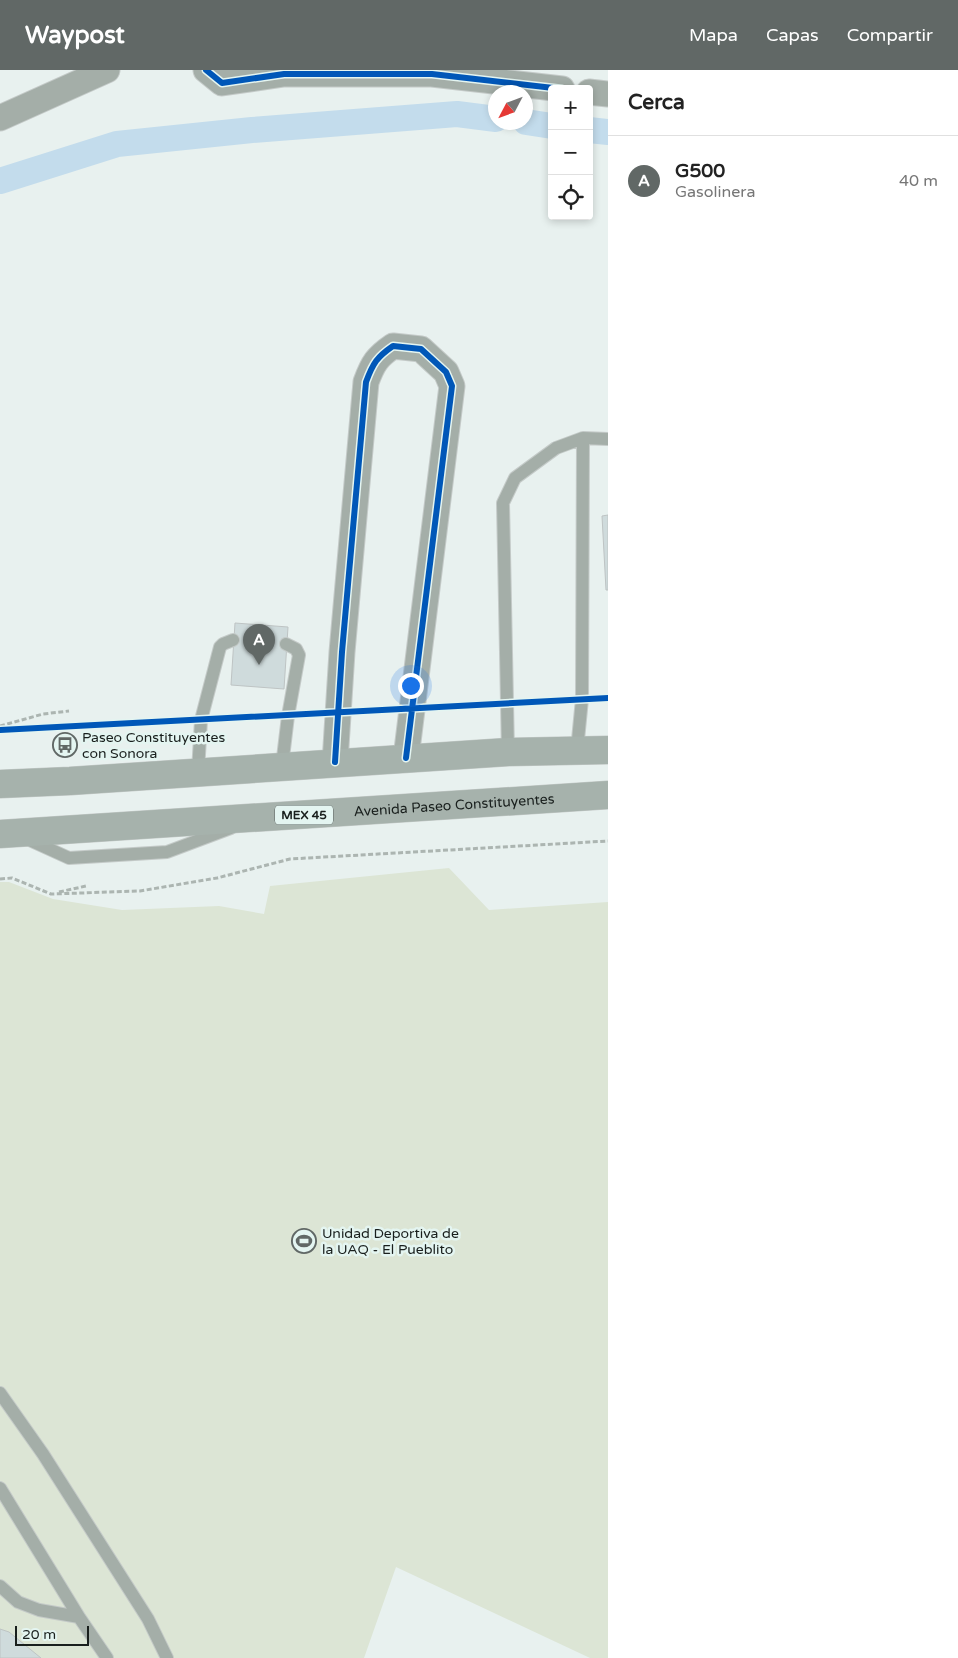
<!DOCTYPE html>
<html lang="es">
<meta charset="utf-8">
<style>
body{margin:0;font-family:"Varela Round",sans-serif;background:#f6f6f6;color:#222}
.controls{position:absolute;right:15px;top:15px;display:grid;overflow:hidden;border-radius:5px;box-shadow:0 2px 8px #0003}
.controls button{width:45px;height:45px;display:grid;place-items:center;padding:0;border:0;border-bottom:1px solid #e0e0e0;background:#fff;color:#222;font:25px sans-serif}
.compass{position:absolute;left:488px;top:15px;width:45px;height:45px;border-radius:50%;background:#fff;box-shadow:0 2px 8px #0003;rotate:229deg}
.scale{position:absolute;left:15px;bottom:12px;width:74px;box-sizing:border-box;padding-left:5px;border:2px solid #191f1d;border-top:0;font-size:14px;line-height:18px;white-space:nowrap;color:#191f1d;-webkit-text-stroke:4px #e4f5f1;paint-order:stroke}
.you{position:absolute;left:410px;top:615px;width:18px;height:18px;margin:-12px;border:4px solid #fff;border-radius:50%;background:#1a73e8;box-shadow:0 0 0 8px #1a73e833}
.badge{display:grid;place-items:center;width:32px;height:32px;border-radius:50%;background:#616866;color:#fff;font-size:16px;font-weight:700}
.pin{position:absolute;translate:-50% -41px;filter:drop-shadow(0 1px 2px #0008)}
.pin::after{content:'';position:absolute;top:26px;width:18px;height:15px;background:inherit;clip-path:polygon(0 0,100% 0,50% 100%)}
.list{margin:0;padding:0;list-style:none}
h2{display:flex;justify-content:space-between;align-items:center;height:65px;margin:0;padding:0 20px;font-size:21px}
h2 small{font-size:16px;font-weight:400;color:#767676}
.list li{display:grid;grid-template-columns:32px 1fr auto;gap:15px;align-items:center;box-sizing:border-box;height:90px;padding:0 20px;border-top:1px solid #e0e0e0}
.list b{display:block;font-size:19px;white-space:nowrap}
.list p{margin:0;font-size:16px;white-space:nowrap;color:#767676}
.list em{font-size:16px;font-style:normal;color:#767676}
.icon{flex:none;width:28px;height:28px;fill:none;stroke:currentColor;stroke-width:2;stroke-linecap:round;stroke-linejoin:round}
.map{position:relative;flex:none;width:608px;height:1588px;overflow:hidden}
header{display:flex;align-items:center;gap:30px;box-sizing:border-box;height:70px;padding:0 25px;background:#616866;color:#fff}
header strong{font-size:24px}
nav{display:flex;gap:28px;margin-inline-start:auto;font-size:18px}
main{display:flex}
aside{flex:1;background:#fff}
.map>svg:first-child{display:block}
.green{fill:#dce5d5}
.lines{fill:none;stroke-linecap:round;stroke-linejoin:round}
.canal{stroke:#c3dcec;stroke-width:26}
.building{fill:#cfdbdc;stroke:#bec4c4}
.service-casing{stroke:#c4cac8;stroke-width:14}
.minor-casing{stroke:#c4cac8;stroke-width:27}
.trunk-casing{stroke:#c4cac8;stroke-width:29}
.path{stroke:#acb5b1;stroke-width:3;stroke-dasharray:5 2.5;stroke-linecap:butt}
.service{stroke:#a4aea8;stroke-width:12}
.minor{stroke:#a4aea8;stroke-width:25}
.trunk{stroke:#a6b2ac;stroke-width:28}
.cycleway-casing{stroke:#e4f5f1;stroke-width:9}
.cycleway{stroke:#0057b8;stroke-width:6}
.labels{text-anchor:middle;stroke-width:5;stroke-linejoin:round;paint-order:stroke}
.shield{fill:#e4f5f1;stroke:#565f5d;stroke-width:1}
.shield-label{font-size:12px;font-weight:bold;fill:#191f1d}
.poi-label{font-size:14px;fill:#191f1d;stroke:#e4f5f1;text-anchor:start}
.street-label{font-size:14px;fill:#191f1d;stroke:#e4f5f1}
</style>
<header>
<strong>Waypost</strong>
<nav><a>Mapa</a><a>Capas</a><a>Compartir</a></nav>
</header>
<main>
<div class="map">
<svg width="608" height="1588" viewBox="0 0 608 1588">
<rect width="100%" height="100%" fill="#e8f1ef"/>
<!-- green -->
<path class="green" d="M 449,798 L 489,840 L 608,832 L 608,1588 L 590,1588 L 396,1497 L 364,1588 L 0,1588 L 0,812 L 9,812 L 53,829 L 122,840 L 219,836 L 264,844 L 270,816 Z"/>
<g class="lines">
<!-- canal -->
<path class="canal" d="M 526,52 L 552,56
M 589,60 L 608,62
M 0,111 L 117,74 L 252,60 L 457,44 L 496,49"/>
</g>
<!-- building -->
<path class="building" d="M 608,445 L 608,520 L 606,520 L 602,446 Z
M 235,553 L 288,557 L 284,619 L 231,615 Z
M 0,1559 L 9,1562 L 41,1588 L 0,1588 Z"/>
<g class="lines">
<defs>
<path id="service" d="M 577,680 L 582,629 L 583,368
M 508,682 L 503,433 L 515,408 L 556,378 L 583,368 L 608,369
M 282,696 L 288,646 L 299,585 L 296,579 L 286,574
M 198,702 L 201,650 L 220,577 L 223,574 L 233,570
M 25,768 L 69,788 L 167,782 L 231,758
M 0,1323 L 43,1384 L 148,1549 L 167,1588
M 0,1418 L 79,1547 L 107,1588
M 0,1516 L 18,1532 L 39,1540 L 79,1547"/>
<path id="minor" d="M 206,0 L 222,13 L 284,4 L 432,4 L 562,19
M 589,22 L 608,24
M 0,48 L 107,0
M 335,692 L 342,582 L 366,312 C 373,293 377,287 393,276 L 421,279 L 446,302 L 452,316 L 406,688"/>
<g id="trunk">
<path d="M 0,714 L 70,711 L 508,682 L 608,680"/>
<path id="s1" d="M 0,764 L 608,725"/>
</g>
</defs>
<!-- service casing -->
<use href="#service" class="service-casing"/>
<!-- minor casing -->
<use href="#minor" class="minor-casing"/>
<!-- trunk casing -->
<use href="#trunk" class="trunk-casing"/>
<!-- path -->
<path class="path" d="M 0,656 L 43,644 L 69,641
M 0,809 L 12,808 L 51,824 L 140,821 L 217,808 L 290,789 L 608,771
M 59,822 L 86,816"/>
<!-- service -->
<use href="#service" class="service"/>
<!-- minor -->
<use href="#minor" class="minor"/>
<!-- trunk -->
<use href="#trunk" class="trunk"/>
<defs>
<path id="cycleway" d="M 206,0 L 222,13 L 284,4 L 432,4 L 562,19
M 0,660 L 608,628
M 335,692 L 342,582 L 366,312 C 373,293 377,287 393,276 L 421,279 L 446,302 L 452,316 L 406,688"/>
</defs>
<!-- cycleway casing -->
<use href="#cycleway" class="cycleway-casing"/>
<!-- cycleway -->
<use href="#cycleway" class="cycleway"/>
</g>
<!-- icons -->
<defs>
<symbol id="bus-ring" viewBox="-11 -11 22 22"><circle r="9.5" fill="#e4f5f1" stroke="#616866" stroke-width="1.5"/><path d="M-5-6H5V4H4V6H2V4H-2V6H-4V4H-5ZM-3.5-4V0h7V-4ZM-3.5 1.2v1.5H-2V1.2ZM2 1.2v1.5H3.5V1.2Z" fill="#616866"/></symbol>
<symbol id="stadium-ring" viewBox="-11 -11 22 22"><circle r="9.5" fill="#e4f5f1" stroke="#616866" stroke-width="1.5"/><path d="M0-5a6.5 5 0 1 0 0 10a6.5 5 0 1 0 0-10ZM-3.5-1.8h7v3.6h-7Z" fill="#616866"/></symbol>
</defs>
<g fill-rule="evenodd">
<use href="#bus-ring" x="51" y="661" width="28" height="28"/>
<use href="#stadium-ring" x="290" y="1157" width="28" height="28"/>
</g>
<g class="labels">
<!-- shield labels -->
<rect class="shield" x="275" y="735.5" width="58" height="19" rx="4"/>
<g class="shield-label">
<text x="304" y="749">MEX 45</text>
</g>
<!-- poi labels -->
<g class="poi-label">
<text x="82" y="672">Paseo Constituyentes<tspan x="82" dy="16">con Sonora</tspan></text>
<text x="322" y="1168">Unidad Deportiva de<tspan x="322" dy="16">la UAQ - El Pueblito</tspan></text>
</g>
<!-- street labels -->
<g class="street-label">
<text dy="5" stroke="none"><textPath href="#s1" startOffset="455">Avenida Paseo Constituyentes</textPath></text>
</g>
</g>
</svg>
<div class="controls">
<button>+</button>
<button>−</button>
<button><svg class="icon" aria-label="locate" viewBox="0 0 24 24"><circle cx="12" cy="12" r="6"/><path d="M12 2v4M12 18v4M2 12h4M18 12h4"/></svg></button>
</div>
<svg class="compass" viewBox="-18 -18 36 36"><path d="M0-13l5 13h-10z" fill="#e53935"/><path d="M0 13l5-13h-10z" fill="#767676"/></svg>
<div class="scale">20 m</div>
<div class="you"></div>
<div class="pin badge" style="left:259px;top:595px">A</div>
</div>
<aside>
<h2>Cerca<small></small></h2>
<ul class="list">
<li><span class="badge">A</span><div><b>G500</b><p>Gasolinera</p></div><em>40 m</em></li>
</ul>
</aside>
</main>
